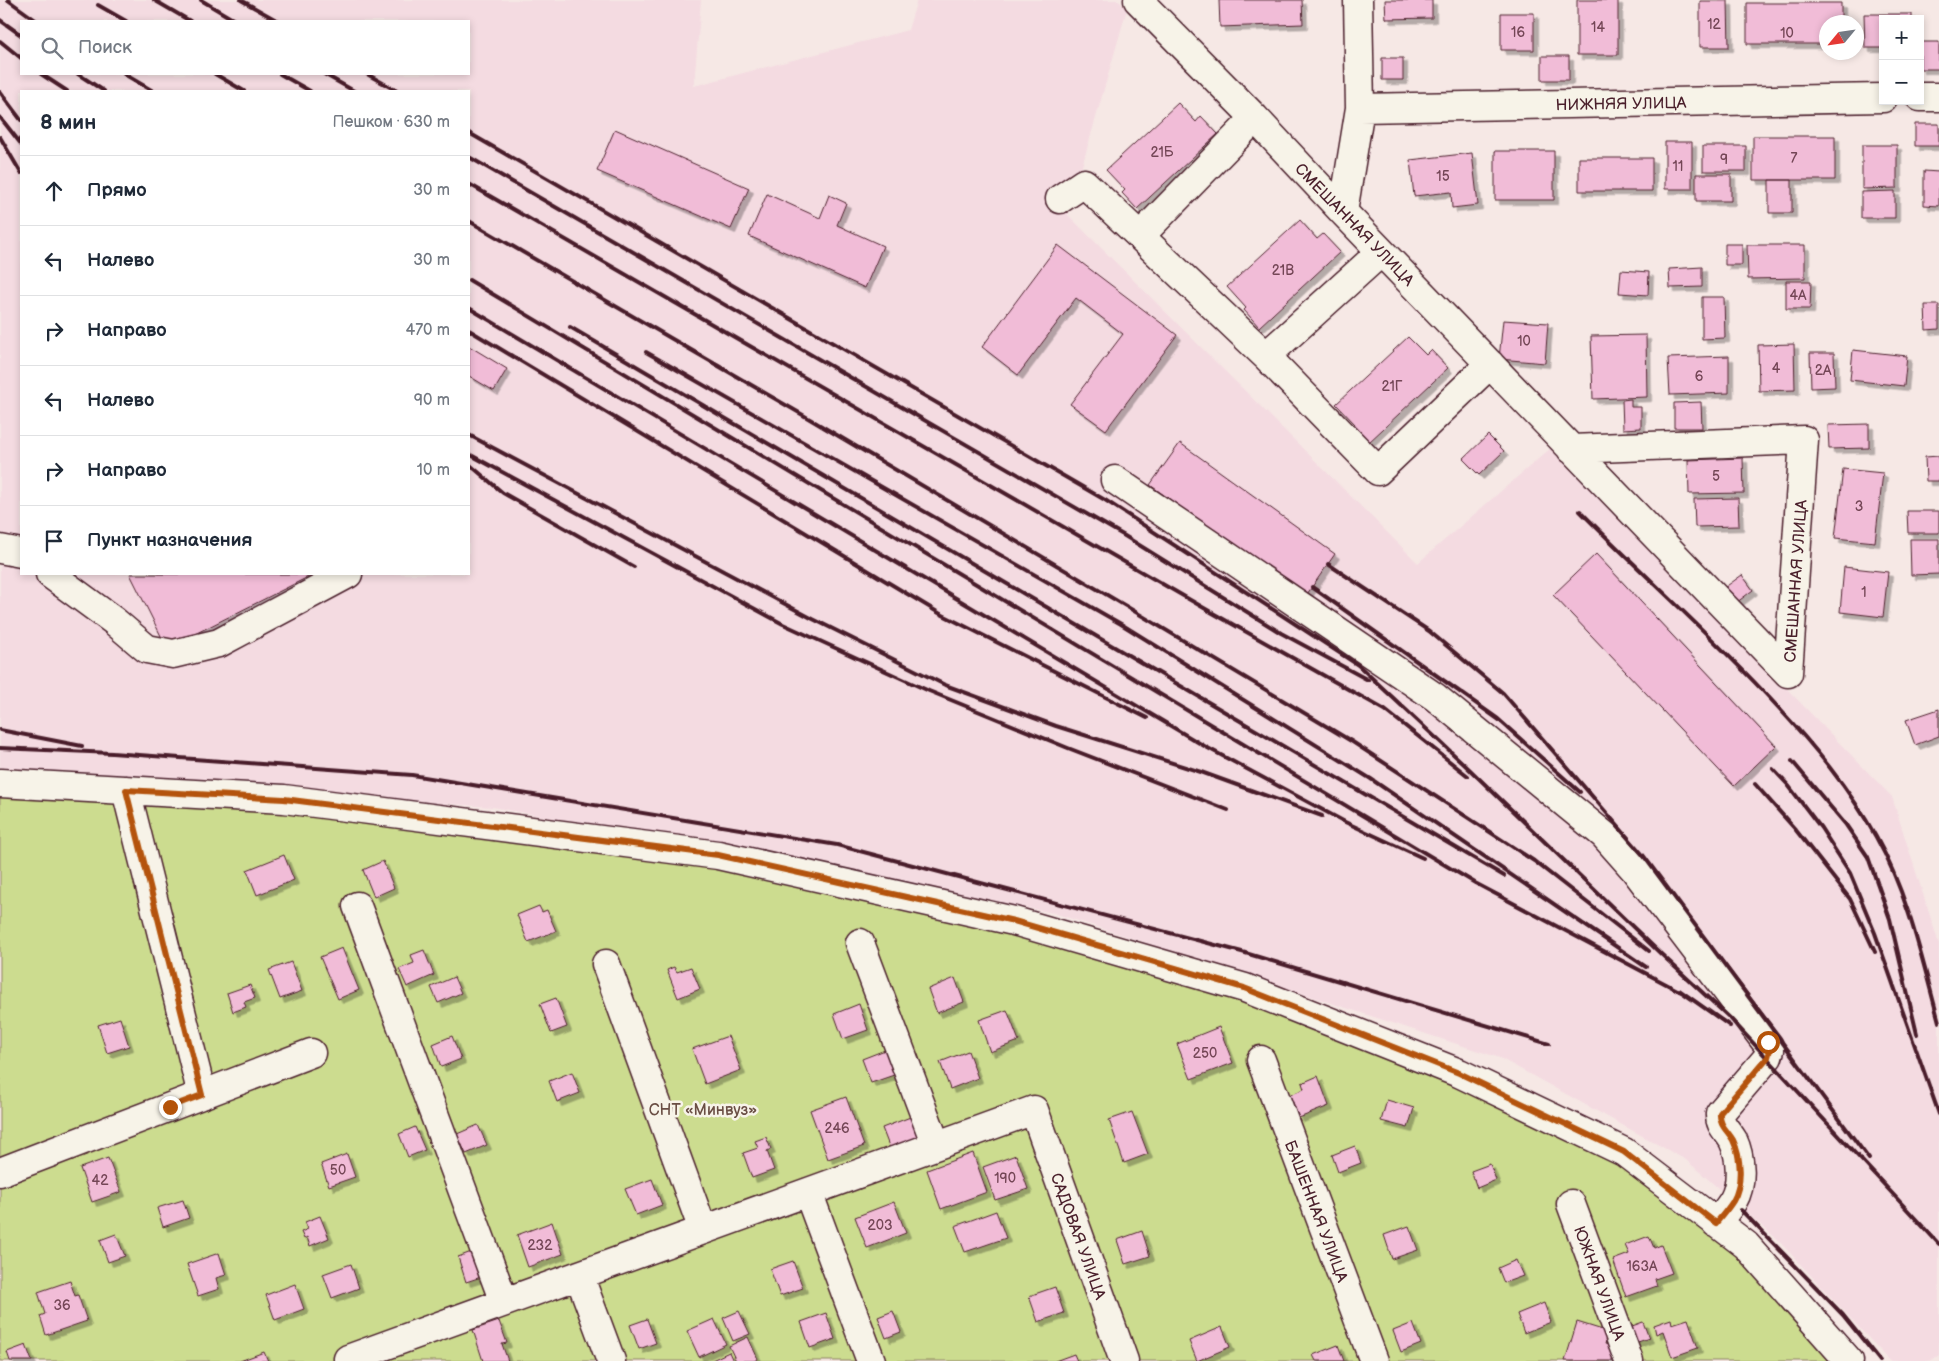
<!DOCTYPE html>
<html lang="ru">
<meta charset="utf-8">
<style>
body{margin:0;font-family:"Balsamiq Sans",sans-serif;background:#f2f2f3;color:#1f2937}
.controls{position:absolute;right:15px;top:15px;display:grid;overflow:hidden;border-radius:0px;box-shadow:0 2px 8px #0003}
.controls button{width:45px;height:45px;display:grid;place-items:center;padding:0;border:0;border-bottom:1px solid #e0e1e3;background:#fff;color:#1f2937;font:25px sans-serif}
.compass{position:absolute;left:1819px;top:15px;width:45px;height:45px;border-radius:50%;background:#fff;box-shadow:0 2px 8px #0003;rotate:241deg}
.stop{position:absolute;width:15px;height:15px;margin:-11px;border:4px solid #b45309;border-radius:50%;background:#fff}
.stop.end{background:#b45309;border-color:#fff;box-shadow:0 1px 5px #0008}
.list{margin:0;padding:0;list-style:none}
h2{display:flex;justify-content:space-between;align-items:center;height:65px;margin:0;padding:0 20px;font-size:21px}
h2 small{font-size:16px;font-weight:400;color:#747a83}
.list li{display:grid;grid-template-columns:32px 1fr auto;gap:15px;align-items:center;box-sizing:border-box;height:70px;padding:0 20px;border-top:1px solid #e0e1e3}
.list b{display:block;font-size:19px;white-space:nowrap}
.list em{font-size:16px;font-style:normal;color:#747a83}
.icon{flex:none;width:28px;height:28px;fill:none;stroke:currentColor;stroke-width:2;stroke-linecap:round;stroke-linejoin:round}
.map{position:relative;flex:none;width:1939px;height:1361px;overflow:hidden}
.search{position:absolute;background:#fff;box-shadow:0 2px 8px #0003;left:20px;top:20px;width:450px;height:55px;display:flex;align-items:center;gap:12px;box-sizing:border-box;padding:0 18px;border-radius:0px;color:#747a83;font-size:19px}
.panel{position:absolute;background:#fff;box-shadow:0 2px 8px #0003;left:20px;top:90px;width:450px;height:485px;border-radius:0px}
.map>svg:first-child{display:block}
.built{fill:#f4dbe1;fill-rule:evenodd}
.green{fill:#ccdc8f;stroke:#8b7e5d}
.building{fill:#f1bcd7;stroke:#4a1f2b;filter:url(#shadow)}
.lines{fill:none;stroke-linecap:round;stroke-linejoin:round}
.minor-casing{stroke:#4a1f2b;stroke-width:31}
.minor{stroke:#f7f3e8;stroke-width:28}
.rail{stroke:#4a1f2b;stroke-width:4}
.route{stroke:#b45309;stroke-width:6}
.labels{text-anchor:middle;stroke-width:5;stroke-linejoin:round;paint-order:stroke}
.number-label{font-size:14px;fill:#744656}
.street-label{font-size:16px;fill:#4a1f2b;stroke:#f7f3e8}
.park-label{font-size:16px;fill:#6a4e44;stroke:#f7f3e8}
</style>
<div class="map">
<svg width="1939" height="1361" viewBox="0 0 1939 1361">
<defs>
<filter id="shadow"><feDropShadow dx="4.5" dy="4.5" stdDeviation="0" flood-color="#0004"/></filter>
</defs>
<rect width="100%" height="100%" fill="#f6e8e5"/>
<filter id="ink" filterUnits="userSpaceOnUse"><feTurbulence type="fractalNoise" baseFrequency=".02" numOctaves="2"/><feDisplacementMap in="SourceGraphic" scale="10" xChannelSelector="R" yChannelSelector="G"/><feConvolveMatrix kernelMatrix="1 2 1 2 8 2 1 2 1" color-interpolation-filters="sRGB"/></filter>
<g filter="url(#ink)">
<!-- built -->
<path class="built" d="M 0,0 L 701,0 L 694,86 L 908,30 L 917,0 L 1118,0 L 1127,9 L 1068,215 L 1418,563 L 1552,447 L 1892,797 L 1939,944 L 1939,1355 L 1930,1361 L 1890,1361 L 1778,1240 L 1686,1160 L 1500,1058 L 1054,913 L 493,807 L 0,774 ZM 21,21 L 469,21 L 469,74 L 21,74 ZM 21,91 L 469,91 L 469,574 L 21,574 Z"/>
<!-- green -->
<path class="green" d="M 0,783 L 718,855 L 1245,988 L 1624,1152 L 1746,1245 L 1849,1361 L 0,1361 Z"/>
<!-- building -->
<path class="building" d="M 1219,0 L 1302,0 L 1303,24 L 1220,27 Z
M 1385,0 L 1432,0 L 1432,18 L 1386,19 Z
M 1577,0 L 1618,0 L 1618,55 L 1577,55 Z
M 1700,1 L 1728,1 L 1729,47 L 1700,47 Z
M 1747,3 L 1841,3 L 1841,22 L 1826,22 L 1826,44 L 1747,44 Z
M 1501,13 L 1534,13 L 1534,50 L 1501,50 Z
M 1864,14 L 1912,14 L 1912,19 L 1883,19 L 1883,48 L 1865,48 Z
M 1920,42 L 1939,42 L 1939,69 L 1920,69 Z
M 1542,56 L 1569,56 L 1569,80 L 1542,80 Z
M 1382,58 L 1403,58 L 1403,80 L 1382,80 Z
M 1178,103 L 1196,122 L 1201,116 L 1218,134 L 1137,209 L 1122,193 L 1125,190 L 1106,170 Z
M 1915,124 L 1939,124 L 1939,146 L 1915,146 Z
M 615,129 L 749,188 L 731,229 L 597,171 Z
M 1753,136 L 1835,136 L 1835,180 L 1753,180 Z
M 1665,142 L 1692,142 L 1692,189 L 1665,189 Z
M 1862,145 L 1897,145 L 1897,188 L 1862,189 Z
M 1703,146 L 1746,146 L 1746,171 L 1703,171 Z
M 1495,151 L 1554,151 L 1554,200 L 1495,200 Z
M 1472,153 L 1478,205 L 1452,208 L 1451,192 L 1414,196 L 1410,160 Z
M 1579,158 L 1652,158 L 1652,191 L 1579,191 Z
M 1924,171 L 1939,172 L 1939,206 L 1924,205 Z
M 1696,174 L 1731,174 L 1731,201 L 1696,201 Z
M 1769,180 L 1792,180 L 1792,213 L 1769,213 Z
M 1895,191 L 1895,218 L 1861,218 L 1861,192 Z
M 767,194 L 820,218 L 829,195 L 846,203 L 837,225 L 883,246 L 865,288 L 749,236 Z
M 1300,220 L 1317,239 L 1323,234 L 1340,252 L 1259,327 L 1244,310 L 1246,308 L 1227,287 Z
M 1725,244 L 1742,244 L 1742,265 L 1725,265 Z
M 1058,245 L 1177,335 L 1106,430 L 1070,404 L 1123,334 L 1076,298 L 1018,375 L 982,347 Z
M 1747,245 L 1805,245 L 1805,278 L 1748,279 Z
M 1702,267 L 1702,287 L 1670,288 L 1669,269 Z
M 1621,270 L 1649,272 L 1648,295 L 1619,293 Z
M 1786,281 L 1811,281 L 1810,309 L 1786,309 Z
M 1702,297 L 1724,297 L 1725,338 L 1702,339 Z
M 1925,305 L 1939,305 L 1939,329 L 1926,330 Z
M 1503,320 L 1548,323 L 1545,363 L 1499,359 Z
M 1646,335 L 1647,397 L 1593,399 L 1591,336 Z
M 1408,337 L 1426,355 L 1431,350 L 1448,368 L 1368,443 L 1352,426 L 1355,424 L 1336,404 Z
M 1794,344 L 1795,390 L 1759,391 L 1758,345 Z
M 469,346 L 507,369 L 494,391 L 469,376 Z
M 1853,350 L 1907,356 L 1904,386 L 1850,380 Z
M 1810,353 L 1834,353 L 1835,387 L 1811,388 Z
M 1729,356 L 1729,393 L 1670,395 L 1668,358 Z
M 1631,399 L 1631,407 L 1641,407 L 1641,428 L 1623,429 L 1622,400 Z
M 1701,402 L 1702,428 L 1674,428 L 1674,403 Z
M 1869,424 L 1869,448 L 1829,449 L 1828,425 Z
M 1488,435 L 1504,451 L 1479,475 L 1463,459 Z
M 1180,443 L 1335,554 L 1305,597 L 1150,485 Z
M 1939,456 L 1939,481 L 1926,481 L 1925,457 Z
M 1743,458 L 1744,493 L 1689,494 L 1688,460 Z
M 1843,469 L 1883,473 L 1875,542 L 1835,538 Z
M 1738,498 L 1739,526 L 1695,527 L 1694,499 Z
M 1907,511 L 1939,511 L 1939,533 L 1908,533 Z
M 1910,539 L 1939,539 L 1939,574 L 1911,575 Z
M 1596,554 L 1776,746 L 1734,786 L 1553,595 Z
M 1844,567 L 1888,572 L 1883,617 L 1840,612 Z
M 130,574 L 314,574 L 167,648 Z
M 1742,575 L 1753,590 L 1736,603 L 1724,588 Z
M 1939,709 L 1939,736 L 1915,745 L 1906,720 Z
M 284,855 L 294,880 L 257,895 L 247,870 Z
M 383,861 L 394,888 L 374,897 L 363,870 Z
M 539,906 L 542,912 L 547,910 L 556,931 L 528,942 L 517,915 Z
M 342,948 L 359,990 L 338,999 L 320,957 Z
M 424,950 L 434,975 L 407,987 L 399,969 L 414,963 L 411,955 Z
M 291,962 L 302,991 L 280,999 L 269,970 Z
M 674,967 L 677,972 L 691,967 L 700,989 L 678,998 L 667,970 Z
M 454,977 L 461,993 L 438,1003 L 431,987 Z
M 955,978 L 964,1002 L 937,1013 L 928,989 Z
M 250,985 L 255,998 L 244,1002 L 246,1007 L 233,1012 L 227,993 Z
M 556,998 L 567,1027 L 551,1033 L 540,1004 Z
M 859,1004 L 868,1030 L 843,1039 L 834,1014 Z
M 1007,1010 L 1019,1041 L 990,1052 L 979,1020 Z
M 120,1018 L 129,1046 L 107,1053 L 98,1025 Z
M 1219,1027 L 1233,1063 L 1191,1079 L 1177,1044 Z
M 452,1036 L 461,1059 L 441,1067 L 433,1044 Z
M 728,1036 L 741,1070 L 705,1084 L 692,1049 Z
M 885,1050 L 894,1075 L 871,1083 L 862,1059 Z
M 968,1051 L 978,1078 L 950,1089 L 940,1062 Z
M 572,1072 L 580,1093 L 557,1102 L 549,1081 Z
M 1318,1076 L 1329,1106 L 1299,1118 L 1290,1095 L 1304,1089 L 1302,1083 Z
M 846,1097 L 864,1146 L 828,1159 L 810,1110 Z
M 1387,1100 L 1414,1108 L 1408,1128 L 1381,1121 Z
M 1132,1112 L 1148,1154 L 1124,1163 L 1109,1120 Z
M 913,1116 L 923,1142 L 892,1154 L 882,1128 Z
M 478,1125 L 487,1145 L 466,1154 L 457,1134 Z
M 415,1127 L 425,1150 L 408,1157 L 399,1134 Z
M 766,1137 L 771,1149 L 767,1151 L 774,1170 L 752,1178 L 743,1153 L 758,1148 L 755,1141 Z
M 1355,1146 L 1361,1163 L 1338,1172 L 1332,1155 Z
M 973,1153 L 987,1192 L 941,1209 L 927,1170 Z
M 347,1154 L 355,1177 L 329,1186 L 321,1164 Z
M 1016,1155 L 1028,1189 L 995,1200 L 983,1167 Z
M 108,1158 L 121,1192 L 92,1202 L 80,1168 Z
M 1490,1164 L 1496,1180 L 1477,1188 L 1471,1171 Z
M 652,1179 L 662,1205 L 636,1215 L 625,1189 Z
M 183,1200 L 189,1218 L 163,1227 L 157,1208 Z
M 894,1202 L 906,1233 L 867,1248 L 855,1217 Z
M 996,1211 L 1006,1238 L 965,1252 L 955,1226 Z
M 320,1216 L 329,1238 L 310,1246 L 307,1237 L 304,1239 L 301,1232 L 308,1229 L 305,1222 Z
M 552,1222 L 563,1254 L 528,1267 L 517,1235 Z
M 1409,1226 L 1418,1250 L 1392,1259 L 1384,1235 Z
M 1142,1231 L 1150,1256 L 1125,1264 L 1117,1240 Z
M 116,1234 L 125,1256 L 108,1262 L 100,1240 Z
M 1649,1236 L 1654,1248 L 1661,1245 L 1672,1273 L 1655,1279 L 1657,1286 L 1626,1297 L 1613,1260 L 1629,1254 L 1625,1245 Z
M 474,1251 L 484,1276 L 466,1282 L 458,1257 Z
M 219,1253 L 226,1275 L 216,1278 L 219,1289 L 198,1296 L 187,1264 Z
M 1516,1260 L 1523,1276 L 1504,1283 L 1498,1268 Z
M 793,1261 L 803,1288 L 780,1296 L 770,1269 Z
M 351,1264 L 359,1288 L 332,1298 L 323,1274 Z
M 70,1281 L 75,1296 L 78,1295 L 87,1321 L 46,1335 L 40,1316 L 45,1314 L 38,1292 Z
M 295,1284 L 304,1309 L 275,1320 L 266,1295 Z
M 1055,1287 L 1064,1313 L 1038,1322 L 1029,1296 Z
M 1544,1303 L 1551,1322 L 1524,1333 L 1517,1314 Z
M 739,1311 L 750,1334 L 733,1341 L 723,1318 Z
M 893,1311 L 901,1332 L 886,1338 L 878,1317 Z
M 826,1313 L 835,1339 L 810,1348 L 801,1322 Z
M 647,1319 L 656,1343 L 639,1349 L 630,1325 Z
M 714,1319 L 726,1344 L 699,1357 L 687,1331 Z
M 1671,1319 L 1672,1324 L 1688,1319 L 1698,1348 L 1672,1357 L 1663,1331 L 1656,1334 L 1654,1325 Z
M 499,1321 L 507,1343 L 502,1344 L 508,1361 L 483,1361 L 473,1330 Z
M 1577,1322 L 1609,1332 L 1605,1344 L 1617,1347 L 1613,1361 L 1565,1361 Z
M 1643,1322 L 1649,1338 L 1630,1345 L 1624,1329 Z
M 1413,1323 L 1421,1344 L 1401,1352 L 1393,1331 Z
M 1222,1327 L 1230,1347 L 1197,1361 L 1189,1341 Z
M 748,1337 L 758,1359 L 754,1361 L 736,1361 L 729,1346 Z
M 26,1345 L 32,1361 L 10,1361 L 7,1352 Z
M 1338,1345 L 1344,1361 L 1316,1361 L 1313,1355 Z
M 264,1352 L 268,1361 L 240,1361 Z
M 729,1352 L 733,1361 L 713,1361 L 712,1360 Z
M 1074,1354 L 1077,1361 L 1055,1361 Z"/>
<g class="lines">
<defs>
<path id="minor" d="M 1138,0 L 1255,118 L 1343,212 L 1788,673
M 1920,97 L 1939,97
M 1360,108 L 1883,98
M 1060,199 L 1084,183 L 1266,356 L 1378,471 L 1490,364
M 1343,212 L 1360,108 L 1358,0
M 1140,236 L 1255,118
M 1266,356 L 1381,252
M 1571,449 L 1804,440 L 1788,673
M 1115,480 L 1435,697 L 1604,835 L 1635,870 L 1769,1046 L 1770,1050 L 1768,1057 L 1720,1113 C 1719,1125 1727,1130 1733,1140 C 1741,1157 1743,1184 1733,1201 C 1728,1209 1722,1216 1716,1223
M 0,549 L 21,553
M 50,574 L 114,621 L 147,649 L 173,654 L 219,643 L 348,574
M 0,783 L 284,799 L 718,855 L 1014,921 L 1245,988 L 1459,1073 L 1624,1152 L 1746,1245 L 1849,1361
M 126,790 L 202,1095
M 357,906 L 504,1302
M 860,943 L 936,1145
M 606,964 L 703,1230
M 1261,1060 L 1374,1361
M 0,1172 L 311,1053
M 808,1192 L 871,1361
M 1571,1204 L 1629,1361
M 579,1275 L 611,1361
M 349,1361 L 348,1359 L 1034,1110 L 1124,1361"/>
</defs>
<!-- minor casing -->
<use href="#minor" class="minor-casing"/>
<!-- minor -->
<use href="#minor" class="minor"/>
<!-- rail -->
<path class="rail" d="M 8,0 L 37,21
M 154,0 L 190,21
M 201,0 L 236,21
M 241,0 L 278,21
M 98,5 L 126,21
M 0,20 L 21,35
M 0,41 L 21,58
M 41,74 L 67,91
M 78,74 L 104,91
M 124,74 L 153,91
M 215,74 L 244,91
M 280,74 L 310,91
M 324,74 L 354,91
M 367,74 L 397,91
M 0,92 L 21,120
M 0,117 L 21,144
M 469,133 L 1105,500 L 1358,665 L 1465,765 L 1661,954 L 1731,1019 L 1939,1244
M 0,137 L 21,173
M 469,157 L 1123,535 L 1281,633 L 1368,680
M 469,184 L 1211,612 L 1385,710 L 1468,776
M 469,221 L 803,415 L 1129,608 L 1351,741 L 1534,861 L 1649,951
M 469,280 L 1475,883 L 1685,994
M 469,308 L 1206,747 L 1345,822 L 1423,858
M 570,327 L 1504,876
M 469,330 L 939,613 L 1147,718
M 646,352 L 1121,624 L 1371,779 L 1646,967
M 469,435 L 813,619 L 945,685 L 1056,726 L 1201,772 L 1322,816
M 469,454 L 783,624 L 929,691 L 1068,748 L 1228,810
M 469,464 L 503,493 L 634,567
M 1580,511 C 1645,577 1714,637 1776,705 C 1814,746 1849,788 1876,837 C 1908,894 1922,959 1939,1022
M 1328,564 L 1429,631 L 1503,693 L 1643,855 L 1869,1159
M 1312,587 L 1498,719 L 1580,792
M 0,730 L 82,746
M 0,748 L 112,753 L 412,775 L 837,845 L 1242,952 L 1549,1044
M 1792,761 L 1846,825 L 1868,857 L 1890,919 L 1917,1034
M 1773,769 L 1788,785 L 1821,828 L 1850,873 L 1875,933 L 1939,1114
M 1755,784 L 1795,829 L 1850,899 L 1875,952
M 1679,990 L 1730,1026
M 1741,1210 L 1843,1315 L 1880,1361"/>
</g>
</g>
<g class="lines" filter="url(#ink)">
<!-- route -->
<path class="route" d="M 170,1107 L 202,1095 L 126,790 L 284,799 L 718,855 L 1014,921 L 1244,988 L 1459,1073 L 1624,1152 L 1716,1223 C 1722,1216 1728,1209 1733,1201 C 1743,1184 1741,1157 1733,1140 C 1727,1130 1719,1125 1720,1113 L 1768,1057 L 1770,1050 L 1768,1042"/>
</g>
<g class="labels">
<!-- number labels -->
<g class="number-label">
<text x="1714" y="29">12</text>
<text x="1598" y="32">14</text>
<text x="1518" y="37">16</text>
<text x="1787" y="38">10</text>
<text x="1162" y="157">21Б</text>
<text x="1794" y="163">7</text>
<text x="1724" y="164">9</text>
<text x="1678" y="171">11</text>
<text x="1443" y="181">15</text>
<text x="1283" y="275">21В</text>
<text x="1798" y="300">4А</text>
<text x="1524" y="346">10</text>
<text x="1776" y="373">4</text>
<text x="1823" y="375">2А</text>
<text x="1699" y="381">6</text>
<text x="1392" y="391">21Г</text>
<text x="1716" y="481">5</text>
<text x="1859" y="511">3</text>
<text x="1864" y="597">1</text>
<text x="1205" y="1058">250</text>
<text x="837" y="1133">246</text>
<text x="338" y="1175">50</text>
<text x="1005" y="1183">190</text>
<text x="100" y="1185">42</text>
<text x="880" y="1230">203</text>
<text x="540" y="1250">232</text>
<text x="1642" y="1271">163А</text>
<text x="62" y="1310">36</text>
</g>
<!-- street labels -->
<g class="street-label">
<text transform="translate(1621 103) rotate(-1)" y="6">НИЖНЯЯ УЛИЦА</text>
<text transform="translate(1355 224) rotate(46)" y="6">СМЕШАННАЯ УЛИЦА</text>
<text transform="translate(1795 581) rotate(-86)" y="6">СМЕШАННАЯ УЛИЦА</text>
<text transform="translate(1317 1211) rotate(69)" y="6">БАШЕННАЯ УЛИЦА</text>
<text transform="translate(1079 1236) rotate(70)" y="6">САДОВАЯ УЛИЦА</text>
<text transform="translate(1600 1283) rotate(70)" y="6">ЮЖНАЯ УЛИЦА</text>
</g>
<!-- park labels -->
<g class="park-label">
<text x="703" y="1115">СНТ «Минвуз»</text>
</g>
</g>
</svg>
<div class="controls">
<button>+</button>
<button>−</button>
</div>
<svg class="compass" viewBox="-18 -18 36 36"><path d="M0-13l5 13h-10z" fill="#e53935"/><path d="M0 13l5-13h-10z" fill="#747a83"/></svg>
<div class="stop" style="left:1768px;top:1042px"></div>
<div class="stop end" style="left:170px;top:1107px"></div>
<div class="search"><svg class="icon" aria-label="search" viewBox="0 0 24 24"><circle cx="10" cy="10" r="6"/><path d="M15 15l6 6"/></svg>Поиск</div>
<section class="panel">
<h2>8 мин<small>Пешком · 630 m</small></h2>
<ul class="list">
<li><svg class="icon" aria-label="ahead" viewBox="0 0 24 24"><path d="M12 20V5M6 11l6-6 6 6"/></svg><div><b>Прямо</b></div><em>30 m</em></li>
<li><svg class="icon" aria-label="left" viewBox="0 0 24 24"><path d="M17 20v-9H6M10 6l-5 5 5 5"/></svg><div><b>Налево</b></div><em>30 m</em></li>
<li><svg class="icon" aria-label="right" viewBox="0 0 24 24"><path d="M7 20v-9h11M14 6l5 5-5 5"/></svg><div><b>Направо</b></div><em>470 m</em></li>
<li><svg class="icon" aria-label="left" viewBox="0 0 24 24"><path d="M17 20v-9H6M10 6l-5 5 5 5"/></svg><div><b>Налево</b></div><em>90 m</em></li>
<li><svg class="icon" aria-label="right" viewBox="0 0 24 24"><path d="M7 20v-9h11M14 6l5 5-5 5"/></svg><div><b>Направо</b></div><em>10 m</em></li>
<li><svg class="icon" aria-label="arrive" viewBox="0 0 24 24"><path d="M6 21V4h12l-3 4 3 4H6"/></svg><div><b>Пункт назначения</b></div></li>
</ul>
</section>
</div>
